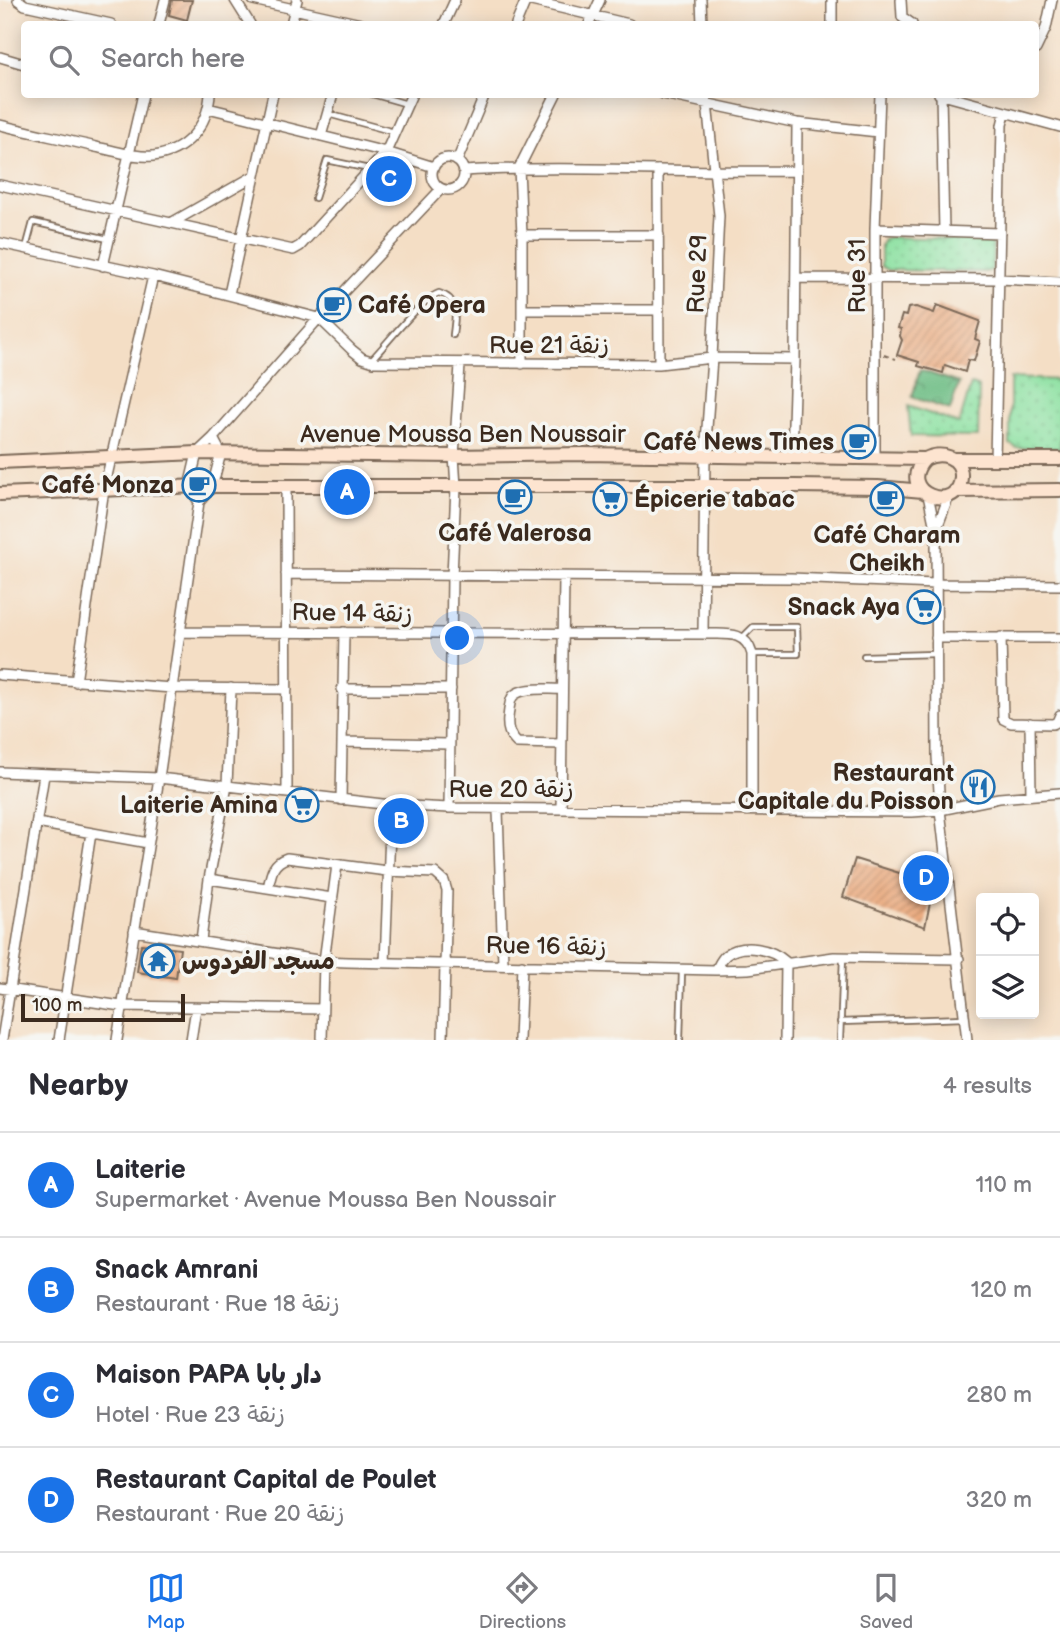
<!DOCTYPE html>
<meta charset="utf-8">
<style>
body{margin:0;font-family:"Balsamiq Sans","Playpen Sans Arabic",sans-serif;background:#f7f7f7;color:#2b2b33}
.controls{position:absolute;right:21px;bottom:21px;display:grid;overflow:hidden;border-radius:7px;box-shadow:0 4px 18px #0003}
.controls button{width:63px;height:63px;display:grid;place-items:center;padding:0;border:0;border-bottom:2px solid #e1e1e2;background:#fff;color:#2b2b33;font:35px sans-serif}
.scale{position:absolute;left:21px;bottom:18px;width:164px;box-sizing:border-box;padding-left:7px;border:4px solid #3b2a1e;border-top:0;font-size:19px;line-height:24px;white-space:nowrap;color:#3b2a1e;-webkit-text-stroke:5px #f6f6f2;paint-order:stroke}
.you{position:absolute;left:458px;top:639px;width:24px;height:24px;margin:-18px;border:5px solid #fff;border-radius:50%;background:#1a73e8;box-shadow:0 0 0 10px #1a73e833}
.badge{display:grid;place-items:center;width:46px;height:46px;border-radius:50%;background:#1a73e8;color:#fff;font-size:23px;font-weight:700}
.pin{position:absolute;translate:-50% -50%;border:4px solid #fff;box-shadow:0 2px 7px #0006}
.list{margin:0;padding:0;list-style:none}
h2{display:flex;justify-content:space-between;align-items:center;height:91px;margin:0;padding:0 28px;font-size:30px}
h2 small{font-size:23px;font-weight:400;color:#7c7c81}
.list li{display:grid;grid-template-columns:46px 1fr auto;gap:21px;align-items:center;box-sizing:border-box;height:105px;padding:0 28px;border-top:2px solid #e1e1e2}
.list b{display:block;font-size:26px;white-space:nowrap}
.list p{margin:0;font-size:23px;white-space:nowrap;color:#7c7c81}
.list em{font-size:23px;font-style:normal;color:#7c7c81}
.icon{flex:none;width:38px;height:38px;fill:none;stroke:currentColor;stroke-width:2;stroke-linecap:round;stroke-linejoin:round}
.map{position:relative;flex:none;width:1060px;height:1040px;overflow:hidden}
.search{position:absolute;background:#fff;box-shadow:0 4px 18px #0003;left:21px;right:21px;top:21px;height:77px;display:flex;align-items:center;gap:18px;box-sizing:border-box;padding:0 24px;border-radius:7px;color:#7c7c81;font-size:26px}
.sheet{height:511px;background:#fff}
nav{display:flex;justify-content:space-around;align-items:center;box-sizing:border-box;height:98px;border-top:2px solid #e1e1e2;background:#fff;font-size:19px;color:#7c7c81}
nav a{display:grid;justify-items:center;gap:4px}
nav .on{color:#1a73e8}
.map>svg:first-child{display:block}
.grass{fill:url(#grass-dots);stroke:#648660;stroke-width:2}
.forest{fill:url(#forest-crowns);stroke:#567453;stroke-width:2}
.building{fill:url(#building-hatch)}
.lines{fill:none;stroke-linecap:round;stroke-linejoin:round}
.lane-casing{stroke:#7c6958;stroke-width:8}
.street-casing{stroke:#7c6958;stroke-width:12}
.secondary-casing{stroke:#7c6958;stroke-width:16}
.path{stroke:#7c6958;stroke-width:2;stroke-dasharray:5 5;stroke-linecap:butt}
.lane{stroke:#fff;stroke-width:4.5}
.street{stroke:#fff;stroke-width:9}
.secondary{stroke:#fde4d0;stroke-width:12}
.labels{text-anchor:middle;stroke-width:7;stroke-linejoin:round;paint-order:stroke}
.street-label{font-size:24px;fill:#3b2a1e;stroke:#f6f6f2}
.poi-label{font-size:24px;font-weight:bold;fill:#3b2a1e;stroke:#f6f6f2;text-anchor:end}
</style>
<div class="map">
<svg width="1060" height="1040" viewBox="0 0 1060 1040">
<defs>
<pattern id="grass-dots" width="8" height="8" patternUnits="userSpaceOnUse" patternTransform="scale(1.75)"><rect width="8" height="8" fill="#8de1a2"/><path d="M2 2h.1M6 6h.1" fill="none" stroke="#7bc18b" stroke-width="1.8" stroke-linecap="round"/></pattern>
<pattern id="forest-crowns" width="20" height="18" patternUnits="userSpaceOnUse" patternTransform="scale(1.75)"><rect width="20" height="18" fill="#72bf88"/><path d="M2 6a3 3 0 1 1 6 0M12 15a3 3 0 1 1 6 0" fill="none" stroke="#5f9b6f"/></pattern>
<pattern id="building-hatch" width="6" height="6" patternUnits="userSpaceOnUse" patternTransform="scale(1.75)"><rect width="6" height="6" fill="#eaaa7f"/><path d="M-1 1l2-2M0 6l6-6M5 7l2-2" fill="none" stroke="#bf8b67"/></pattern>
</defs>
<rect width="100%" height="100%" fill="#f6f6f2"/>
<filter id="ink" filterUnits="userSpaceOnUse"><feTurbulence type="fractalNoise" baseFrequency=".0143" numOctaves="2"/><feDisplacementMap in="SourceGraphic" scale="14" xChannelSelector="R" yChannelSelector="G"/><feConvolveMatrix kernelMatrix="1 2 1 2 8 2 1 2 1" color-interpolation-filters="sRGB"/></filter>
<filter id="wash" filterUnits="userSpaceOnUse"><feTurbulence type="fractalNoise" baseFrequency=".00686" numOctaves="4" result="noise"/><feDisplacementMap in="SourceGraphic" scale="28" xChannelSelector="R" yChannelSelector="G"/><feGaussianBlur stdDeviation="1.57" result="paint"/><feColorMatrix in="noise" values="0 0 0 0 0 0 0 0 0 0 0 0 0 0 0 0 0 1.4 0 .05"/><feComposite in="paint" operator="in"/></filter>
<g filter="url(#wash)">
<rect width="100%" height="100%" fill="#f4dec5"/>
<!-- grass -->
<path class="grass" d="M 889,237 L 988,240 L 993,245 L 992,270 L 985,272 L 888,270 L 881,266 L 881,245 L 885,238 Z
M 1010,378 L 1060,380 L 1060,448 L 1017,448 L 1010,444 Z
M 971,384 L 979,387 L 978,437 L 911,436 L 908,406 L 959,424 Z"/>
<!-- forest -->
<path class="forest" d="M 920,370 L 959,383 L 950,410 L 912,397 Z"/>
<g id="blocks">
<!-- building -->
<path class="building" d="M 172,0 L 192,0 L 187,20 L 169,15 Z
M 937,305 L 980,321 L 975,339 L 980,341 L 974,361 L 968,360 L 965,372 L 945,365 L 943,373 L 918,366 L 919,362 L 897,355 L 902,340 L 900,336 L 901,329 L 898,328 L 902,315 L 906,316 L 908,308 L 916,307 L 934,313 Z
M 855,859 L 934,884 L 925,927 L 843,897 Z
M 141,944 L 180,949 L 176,978 L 137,972 Z"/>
</g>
</g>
<g filter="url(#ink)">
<use href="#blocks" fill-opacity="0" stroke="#7c6958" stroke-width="2"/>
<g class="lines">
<defs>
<path id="lane" d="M 372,94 L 407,104
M 328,114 L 394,132
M 315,198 L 327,160 L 369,169
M 26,248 L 33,222 L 108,239
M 371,360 C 386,345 421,299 439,293 C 460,299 455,317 453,335
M 743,637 L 753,627 L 797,627 L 798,654 L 753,654
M 864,656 L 935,654
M 840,1022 L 965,1018
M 680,1040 L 682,971
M 840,1040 L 843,957"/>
<path id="street" d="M 18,0 L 25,5 L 111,24
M 235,0 L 250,24
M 253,0 L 361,24
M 527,0 L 629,24
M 701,0 L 702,24
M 901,0 L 902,17 L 912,24
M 159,24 L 165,0
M 291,24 L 297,0
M 444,24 L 455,0
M 516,24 L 526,0
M 589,24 L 600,0
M 832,24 L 832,0
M 1036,49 L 1046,28 L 1052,0
M 0,57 L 24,64
M 663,94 L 797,123 L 878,132
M 939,94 L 1060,127
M 941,94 L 944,231
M 208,108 L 386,152 L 434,167
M 0,125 C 33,133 67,140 100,148 C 117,151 136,158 153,156 C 186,152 208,126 210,94
M 321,136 L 333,94
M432 174a16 16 0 1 1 32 0a16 16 0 1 1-32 0Z
M 457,161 L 485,94
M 658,170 L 659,364
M 464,171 C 574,165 685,173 795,171
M 0,185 L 293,250 L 300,246 L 386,152 L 412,94
M 171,223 L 254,176
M 875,229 L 1000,233
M 522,235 L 659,235
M 0,243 L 153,276 L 319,318 L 352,350 L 362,358 L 374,362 L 659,364 L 712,358 L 795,359
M 103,266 L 143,94
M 796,278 L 999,279 L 1060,282
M 229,294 L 273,94
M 522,310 L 659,310
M 522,364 L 522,235 L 519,168 L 556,94
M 792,456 L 795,359 L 797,123
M 875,458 L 875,229 L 880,94
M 995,460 L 1002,125 L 1005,113
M 286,487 L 287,792
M 928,495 L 936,533 L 937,756 L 940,810 L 967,1040
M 199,502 L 189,487 L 197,453 L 213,438 L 319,318 L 441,189
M 937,528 L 949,496
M 286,574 L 791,578 L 935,584 L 1060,585
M 180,632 L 703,634 C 724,635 745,629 752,654 L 752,810
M 703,634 L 705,456 L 712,358 L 719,216 L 706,94
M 1001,637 L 1003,719 L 1011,723 L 1053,724 L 1057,722 L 1060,715
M 936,638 L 1060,638
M 0,675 L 172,688 L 287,689
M 76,682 L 104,489 L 153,276
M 342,689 L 451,689
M 1030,723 L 1031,795
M 342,742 L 449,744
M 561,744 L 517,743 C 509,735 507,728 508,718 C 509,711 509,701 513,696 C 523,686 549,690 562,689
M 0,772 L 159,778 L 391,805 L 449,808 L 912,812 L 940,810 L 999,798 L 1060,793
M 341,800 L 344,632
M 449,808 L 452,576 L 456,487 L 454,456 L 460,365
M 561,809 L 564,577
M 498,810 L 503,964
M 37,823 L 148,843
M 209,879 L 332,898
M 268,888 C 271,874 272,863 287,858 L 387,871 L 435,873 L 444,881 L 447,891 L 443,1040
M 134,931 L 324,961 L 347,962 L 716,970 L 748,969 L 834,957 L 959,959
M 201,940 L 209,879 L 227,786 L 231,688
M 385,963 L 391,805
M 716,970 C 719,965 721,959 726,955 C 743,942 772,949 786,962 L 785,1040
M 0,988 L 121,1006 L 322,1009
M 2,1040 L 44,775
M 59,1040 L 91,833
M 117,1040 L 159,778 L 199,502 L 212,487 L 221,453 L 213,438
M 191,1040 L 196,1008
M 322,1040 L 324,961 L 337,865
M 519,1040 L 522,965"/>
<path id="secondary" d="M 952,459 L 1060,459
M 0,462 L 197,453 L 454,456 L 583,454 L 925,459 C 940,451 962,456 961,477 C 959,516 893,493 925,459
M 955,491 L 1060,490
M 0,494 L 199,486 L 794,486 L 878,487 L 923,491"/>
</defs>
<!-- lane casing -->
<use href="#lane" class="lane-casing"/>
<!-- street casing -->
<use href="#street" class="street-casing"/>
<!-- secondary casing -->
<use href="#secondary" class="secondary-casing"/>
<!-- path -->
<path class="path" d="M 884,355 L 896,359"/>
<!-- lane -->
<use href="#lane" class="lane"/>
<!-- street -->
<use href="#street" class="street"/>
<!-- secondary -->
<use href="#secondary" class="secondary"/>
</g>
</g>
<!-- icons -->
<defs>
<symbol id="cafe-ring" viewBox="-11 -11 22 22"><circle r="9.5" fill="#f6f6f2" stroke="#1f6fb2" stroke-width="1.5"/><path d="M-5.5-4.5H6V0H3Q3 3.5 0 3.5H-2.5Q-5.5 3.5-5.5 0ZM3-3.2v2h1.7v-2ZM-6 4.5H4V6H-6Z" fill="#1f6fb2"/></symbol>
<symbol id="supermarket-ring" viewBox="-11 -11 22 22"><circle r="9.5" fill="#f6f6f2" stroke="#1f6fb2" stroke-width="1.5"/><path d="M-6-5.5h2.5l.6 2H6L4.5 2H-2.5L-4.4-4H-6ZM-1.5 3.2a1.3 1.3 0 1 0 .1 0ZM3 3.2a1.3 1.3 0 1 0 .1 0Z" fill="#1f6fb2"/></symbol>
<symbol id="restaurant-ring" viewBox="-11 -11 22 22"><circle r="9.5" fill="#f6f6f2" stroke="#1f6fb2" stroke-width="1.5"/><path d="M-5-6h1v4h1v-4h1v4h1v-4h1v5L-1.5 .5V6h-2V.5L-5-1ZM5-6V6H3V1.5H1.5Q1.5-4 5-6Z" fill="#1f6fb2"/></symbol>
<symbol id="temple-ring" viewBox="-11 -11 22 22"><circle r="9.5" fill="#f6f6f2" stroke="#1f6fb2" stroke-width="1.5"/><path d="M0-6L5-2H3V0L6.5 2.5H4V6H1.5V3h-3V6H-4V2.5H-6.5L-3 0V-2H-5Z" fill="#1f6fb2"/></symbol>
</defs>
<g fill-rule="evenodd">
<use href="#cafe-ring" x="315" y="286" width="38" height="38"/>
<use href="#cafe-ring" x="840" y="423" width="38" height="38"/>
<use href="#cafe-ring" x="180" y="466" width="38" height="38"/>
<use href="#cafe-ring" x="496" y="478" width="38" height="38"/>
<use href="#supermarket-ring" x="591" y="480" width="38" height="38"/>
<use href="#cafe-ring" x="868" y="480" width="38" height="38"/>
<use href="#supermarket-ring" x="905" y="588" width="38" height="38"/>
<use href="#restaurant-ring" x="959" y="768" width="38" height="38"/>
<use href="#supermarket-ring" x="283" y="786" width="38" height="38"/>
<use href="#temple-ring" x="139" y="942" width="38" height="38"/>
</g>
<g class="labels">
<!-- street labels -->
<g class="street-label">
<text transform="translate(697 274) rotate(-88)" y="8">Rue 29</text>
<text transform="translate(857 276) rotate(-90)" y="8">Rue 31</text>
<text x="549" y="353">Rue 21 زنقة</text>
<text x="463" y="442">Avenue Moussa Ben Noussair</text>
<text transform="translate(352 613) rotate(1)" y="8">Rue 14 زنقة</text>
<text x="511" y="797">Rue 20 زنقة</text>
<text transform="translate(546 946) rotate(1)" y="8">Rue 16 زنقة</text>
</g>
<!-- poi labels -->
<g class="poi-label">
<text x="358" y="313" text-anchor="start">Café Opera</text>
<text x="834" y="450">Café News Times</text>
<text x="174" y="493">Café Monza</text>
<text x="634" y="507" text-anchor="start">Épicerie tabac</text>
<text x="515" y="541" text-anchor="middle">Café Valerosa</text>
<text x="887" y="543" text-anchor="middle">Café Charam<tspan x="887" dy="28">Cheikh</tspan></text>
<text x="900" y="615">Snack Aya</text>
<text x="954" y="781">Restaurant<tspan x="954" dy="28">Capitale du Poisson</tspan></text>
<text x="278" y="813">Laiterie Amina</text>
<text x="182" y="969" text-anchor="start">مسجد الفردوس</text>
</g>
</g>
</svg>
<div class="controls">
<button><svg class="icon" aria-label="locate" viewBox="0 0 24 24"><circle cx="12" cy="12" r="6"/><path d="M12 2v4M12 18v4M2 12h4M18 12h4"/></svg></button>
<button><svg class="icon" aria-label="layers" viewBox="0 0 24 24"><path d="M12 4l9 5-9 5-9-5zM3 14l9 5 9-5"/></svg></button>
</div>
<div class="scale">100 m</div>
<div class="you"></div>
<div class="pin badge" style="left:347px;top:492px">A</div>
<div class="pin badge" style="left:401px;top:821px">B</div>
<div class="pin badge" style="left:389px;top:179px">C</div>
<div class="pin badge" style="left:926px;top:878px">D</div>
<div class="search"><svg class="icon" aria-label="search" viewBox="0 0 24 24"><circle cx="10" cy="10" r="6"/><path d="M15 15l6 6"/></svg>Search here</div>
</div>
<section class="sheet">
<h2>Nearby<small>4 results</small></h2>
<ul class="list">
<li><span class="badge">A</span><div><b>Laiterie</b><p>Supermarket · Avenue Moussa Ben Noussair</p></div><em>110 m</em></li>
<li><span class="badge">B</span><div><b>Snack Amrani</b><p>Restaurant · Rue 18 زنقة</p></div><em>120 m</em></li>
<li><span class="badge">C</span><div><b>Maison PAPA دار بابا</b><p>Hotel · Rue 23 زنقة</p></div><em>280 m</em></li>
<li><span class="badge">D</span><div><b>Restaurant Capital de Poulet</b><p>Restaurant · Rue 20 زنقة</p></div><em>320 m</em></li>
</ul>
</section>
<nav>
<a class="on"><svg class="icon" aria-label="map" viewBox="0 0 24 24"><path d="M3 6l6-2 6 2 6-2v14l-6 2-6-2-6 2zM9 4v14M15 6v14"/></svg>Map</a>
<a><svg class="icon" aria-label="directions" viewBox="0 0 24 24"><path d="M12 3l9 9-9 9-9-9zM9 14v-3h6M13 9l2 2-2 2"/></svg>Directions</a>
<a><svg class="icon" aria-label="saved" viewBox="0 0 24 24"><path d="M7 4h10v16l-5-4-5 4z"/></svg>Saved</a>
</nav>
